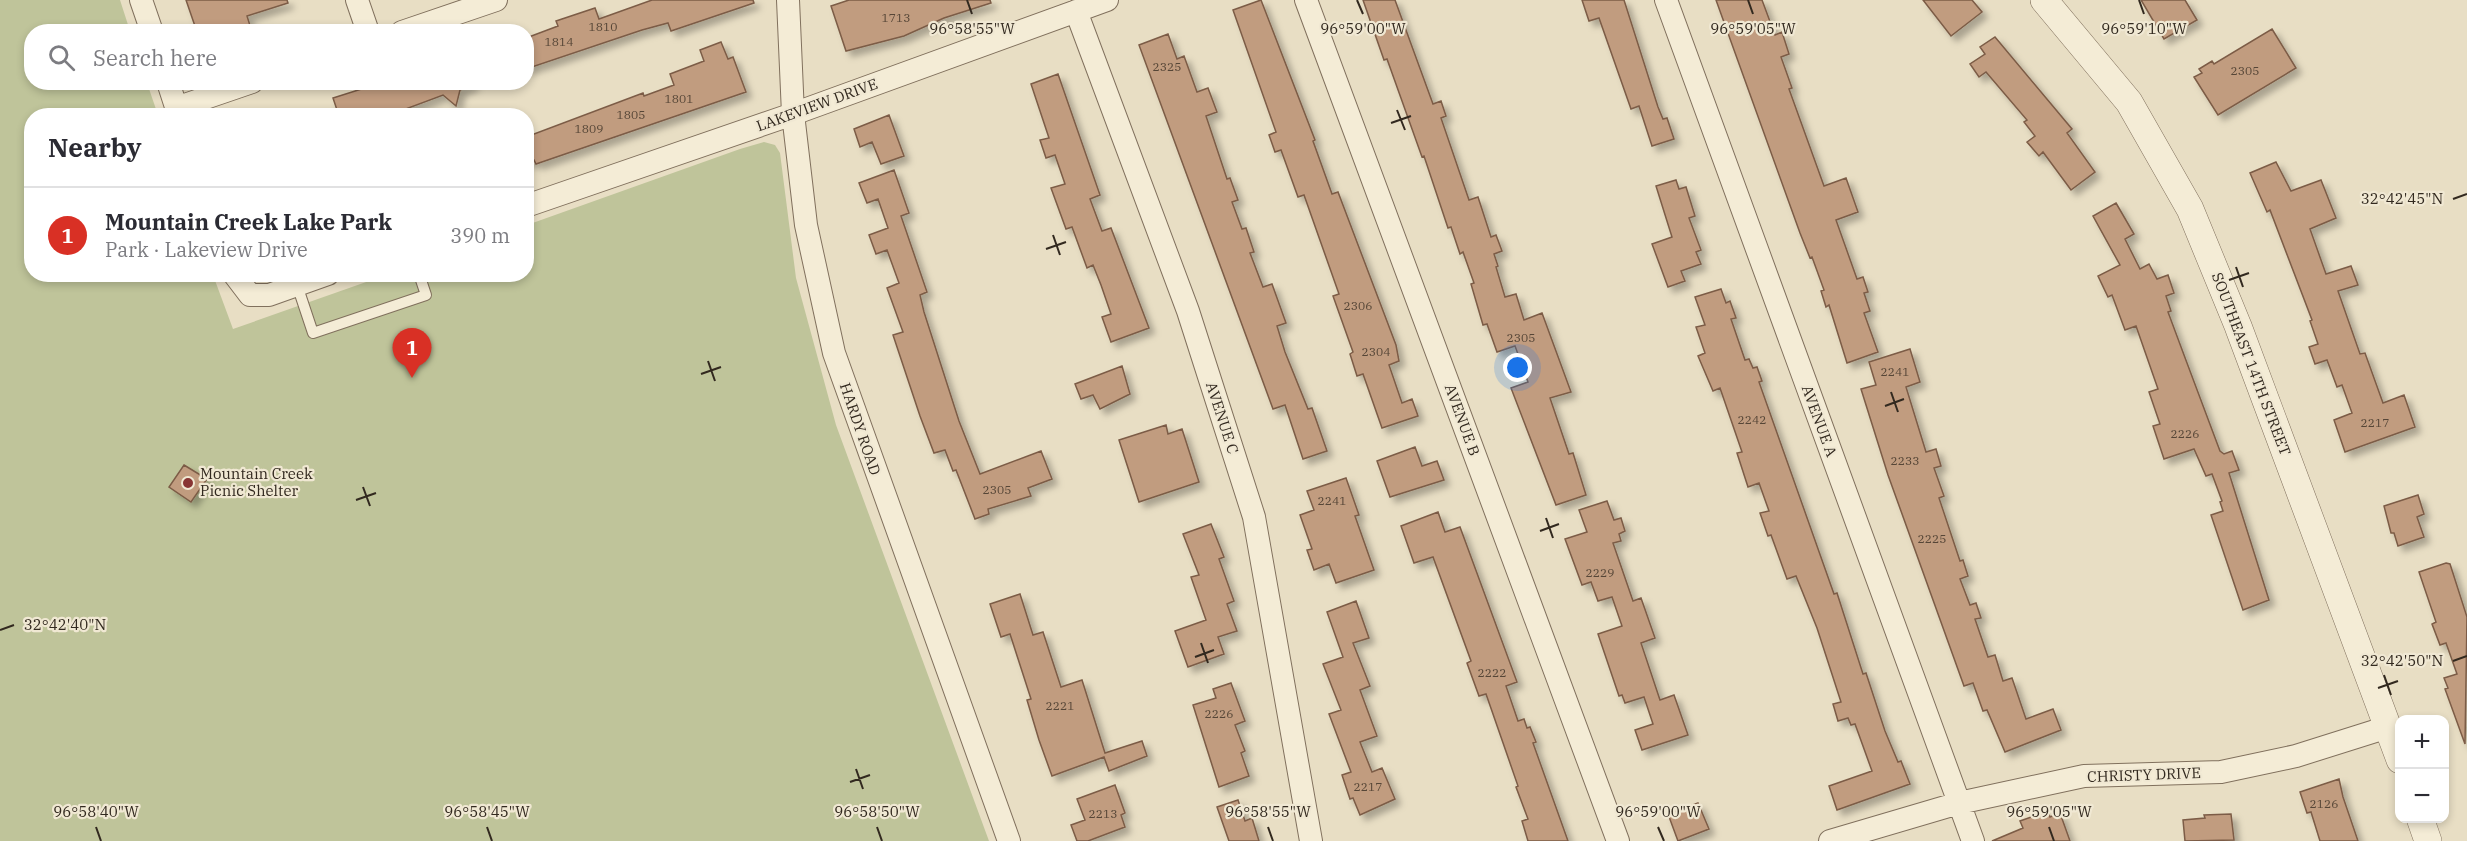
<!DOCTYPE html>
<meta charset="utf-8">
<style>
body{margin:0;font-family:"IBM Plex Serif",serif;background:#f2f2f3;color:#2b2b33}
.controls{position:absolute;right:18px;bottom:18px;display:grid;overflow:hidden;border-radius:12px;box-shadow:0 3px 9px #0003}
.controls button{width:54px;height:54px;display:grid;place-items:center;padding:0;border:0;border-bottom:2px solid #e1e1e2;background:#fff;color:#2b2b33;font:30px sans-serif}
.you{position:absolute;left:1518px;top:368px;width:21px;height:21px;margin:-15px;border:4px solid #fff;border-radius:50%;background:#1a73e8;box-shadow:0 0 0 9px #1a73e833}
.badge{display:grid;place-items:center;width:39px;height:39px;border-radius:50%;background:#d93025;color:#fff;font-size:20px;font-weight:700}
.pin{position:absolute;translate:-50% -50px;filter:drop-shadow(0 2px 3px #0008)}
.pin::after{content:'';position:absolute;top:32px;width:21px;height:18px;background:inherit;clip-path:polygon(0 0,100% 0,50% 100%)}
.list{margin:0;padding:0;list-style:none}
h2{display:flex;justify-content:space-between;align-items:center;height:78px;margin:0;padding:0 24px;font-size:26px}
h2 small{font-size:20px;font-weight:400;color:#7c7c81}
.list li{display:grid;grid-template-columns:39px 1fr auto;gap:18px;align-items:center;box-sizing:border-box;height:96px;padding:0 24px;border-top:2px solid #e1e1e2}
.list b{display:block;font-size:22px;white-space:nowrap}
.list p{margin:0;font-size:20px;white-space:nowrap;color:#7c7c81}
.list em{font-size:20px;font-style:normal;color:#7c7c81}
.icon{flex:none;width:33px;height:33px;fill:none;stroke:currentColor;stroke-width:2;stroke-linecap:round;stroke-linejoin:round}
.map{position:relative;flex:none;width:2467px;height:841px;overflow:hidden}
.search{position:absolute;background:#fff;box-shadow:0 3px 9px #0003;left:24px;top:24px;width:510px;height:66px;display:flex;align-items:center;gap:15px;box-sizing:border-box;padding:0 21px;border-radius:24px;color:#7c7c81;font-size:22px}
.panel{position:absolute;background:#fff;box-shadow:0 3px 9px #0003;left:24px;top:108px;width:510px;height:174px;border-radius:24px}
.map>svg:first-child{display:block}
.green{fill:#bfc49a}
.building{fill:#c19c7f;stroke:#7c5c46;stroke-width:1.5;filter:url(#shadow)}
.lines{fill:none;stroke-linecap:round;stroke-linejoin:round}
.service-casing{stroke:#80705d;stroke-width:12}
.minor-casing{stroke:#80705d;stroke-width:24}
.tertiary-casing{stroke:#80705d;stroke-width:28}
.service{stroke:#f4ecd6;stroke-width:10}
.minor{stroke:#f4ecd6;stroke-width:22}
.tertiary{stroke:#f4ecd6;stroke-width:27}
.ticks{fill:none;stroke:#32291f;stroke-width:2}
.poi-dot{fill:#883534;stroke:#f0e8d3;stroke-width:2}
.labels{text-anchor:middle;stroke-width:4.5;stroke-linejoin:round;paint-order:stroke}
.number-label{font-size:12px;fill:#564637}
.street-label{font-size:15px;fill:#32291f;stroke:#f0e8d3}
.poi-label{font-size:15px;fill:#32291f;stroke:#f0e8d3;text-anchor:start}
.ticks-label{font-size:15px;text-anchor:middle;fill:#32291f;stroke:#f0e8d3;stroke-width:4.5;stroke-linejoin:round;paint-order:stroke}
</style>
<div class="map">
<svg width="2467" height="841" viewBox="0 0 2467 841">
<defs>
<filter id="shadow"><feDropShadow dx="5.5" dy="5.5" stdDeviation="3" flood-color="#0004"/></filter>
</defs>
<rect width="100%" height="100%" fill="#e8dec4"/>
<!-- green -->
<path class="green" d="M 0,0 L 120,0 L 130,31 L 32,32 L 32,82 L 147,83 L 158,115 L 32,116 L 32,274 L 213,275 L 233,329 L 386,275 L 526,274 L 527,225 L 740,149 L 764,142 L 775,145 L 780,153 L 796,278 L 836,425 L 989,841 L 0,841 Z"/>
<!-- building -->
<path class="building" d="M 186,0 L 287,0 L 288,3 L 247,16 L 252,32 L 197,32 Z
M 652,0 L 753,0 L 754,3 L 671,31 L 668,23 L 642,30 L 526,69 L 526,38 L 558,26 L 556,21 L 595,8 L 599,19 Z
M 849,0 L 990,0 L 991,3 L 944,18 L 904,36 L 846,51 L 831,6 Z
M 1261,0 L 1315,140 L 1313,141 L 1332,194 L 1338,192 L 1396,345 L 1399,361 L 1389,365 L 1402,403 L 1412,399 L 1418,416 L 1382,428 L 1363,374 L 1357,376 L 1350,354 L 1353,352 L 1333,296 L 1339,294 L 1304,195 L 1298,197 L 1281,150 L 1275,152 L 1269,135 L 1276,132 L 1233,10 Z
M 1363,0 L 1395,0 L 1433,104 L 1441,101 L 1446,116 L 1441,118 L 1469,200 L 1478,197 L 1491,237 L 1496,235 L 1502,251 L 1494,254 L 1498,266 L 1496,267 L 1505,297 L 1516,294 L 1524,320 L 1542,313 L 1571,392 L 1550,398 L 1569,454 L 1573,453 L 1586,495 L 1556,505 L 1511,388 L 1528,382 L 1515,346 L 1497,352 L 1487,324 L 1483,325 L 1471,284 L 1474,283 L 1463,252 L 1460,254 L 1451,227 L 1448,228 L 1424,156 L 1422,157 L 1387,59 L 1384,60 Z
M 1582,0 L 1624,0 L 1658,107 L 1663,119 L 1667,118 L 1674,139 L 1652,146 L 1639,106 L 1631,109 L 1599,18 L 1589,21 Z
M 1716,0 L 1762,0 L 1775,35 L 1782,32 L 1789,54 L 1781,57 L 1792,88 L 1789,89 L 1824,186 L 1846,178 L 1858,212 L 1836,220 L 1857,279 L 1863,277 L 1868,292 L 1864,293 L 1870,311 L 1864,313 L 1878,352 L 1847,363 L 1829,305 L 1826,307 L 1821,291 L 1824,290 L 1812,257 L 1810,258 L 1800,233 Z
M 1923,0 L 1972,0 L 1982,12 L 1951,36 Z
M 2141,0 L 2185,0 L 2197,20 L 2164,39 Z
M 2272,29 L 2296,68 L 2218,115 L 2194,77 L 2202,73 L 2199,69 L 2212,61 L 2214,64 Z
M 1168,34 L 1177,59 L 1184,56 L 1197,92 L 1208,88 L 1217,112 L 1206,116 L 1227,179 L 1230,178 L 1238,200 L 1232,202 L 1242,229 L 1246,228 L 1254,252 L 1250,253 L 1263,287 L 1272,284 L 1286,323 L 1277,326 L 1285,352 L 1308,409 L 1312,408 L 1327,451 L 1303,459 L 1285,405 L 1273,409 L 1139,45 Z
M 1995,37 L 2072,129 L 2067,133 L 2095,172 L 2071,190 L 2043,152 L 2039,156 L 2027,142 L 2035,136 L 2024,122 L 2027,120 L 1986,72 L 1979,77 L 1970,64 L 1985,54 L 1980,47 Z
M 721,42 L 728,59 L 733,57 L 746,92 L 536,164 L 534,160 L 526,163 L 526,137 L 643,93 L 644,96 L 674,85 L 670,74 L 704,61 L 700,50 Z
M 1058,74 L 1100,195 L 1090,199 L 1102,231 L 1111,228 L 1149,328 L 1111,342 L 1102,317 L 1111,314 L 1101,285 L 1093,265 L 1087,268 L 1072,227 L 1066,229 L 1051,188 L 1065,184 L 1055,155 L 1046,158 L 1040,140 L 1049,138 L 1031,84 Z
M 370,82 L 473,82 L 473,85 L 460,90 L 456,106 L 443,95 L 387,116 L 339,116 L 333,98 L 371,86 Z
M 889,115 L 904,156 L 881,164 L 872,142 L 860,147 L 854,129 Z
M 2276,162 L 2291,191 L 2321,180 L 2336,218 L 2310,229 L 2326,274 L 2351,266 L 2358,285 L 2338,291 L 2360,354 L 2365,353 L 2383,403 L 2404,395 L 2415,427 L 2345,452 L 2334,420 L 2352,413 L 2342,385 L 2337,387 L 2327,360 L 2315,364 L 2309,347 L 2318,344 L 2310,321 L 2312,320 L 2270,210 L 2267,212 L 2250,173 Z
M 894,170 L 909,213 L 901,216 L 927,292 L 920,295 L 924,312 L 959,421 L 980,474 L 1041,451 L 1052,479 L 1028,488 L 1031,496 L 988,509 L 989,514 L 975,519 L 956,470 L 953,471 L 945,450 L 934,453 L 920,416 L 893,335 L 903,332 L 887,288 L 899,283 L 887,250 L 876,254 L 869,235 L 888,228 L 878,199 L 867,203 L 859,183 Z
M 1676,180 L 1679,189 L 1686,187 L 1695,216 L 1689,218 L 1701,250 L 1696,252 L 1701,264 L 1681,271 L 1685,281 L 1668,287 L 1652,244 L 1672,237 L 1656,186 Z
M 2116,203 L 2134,234 L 2125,239 L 2140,269 L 2149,264 L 2157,279 L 2168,275 L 2174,293 L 2166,296 L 2171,311 L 2168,312 L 2187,363 L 2220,451 L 2224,454 L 2232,451 L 2239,470 L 2229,473 L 2269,600 L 2243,610 L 2211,515 L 2223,511 L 2220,502 L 2222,501 L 2212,474 L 2206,476 L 2194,449 L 2164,459 L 2153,426 L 2160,424 L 2149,392 L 2158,389 L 2136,326 L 2125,330 L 2112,295 L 2108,297 L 2098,276 L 2120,265 L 2093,216 Z
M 1721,289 L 1726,303 L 1730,301 L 1736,318 L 1731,319 L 1745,360 L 1749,359 L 1753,368 L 1757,367 L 1762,381 L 1759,382 L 1834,594 L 1837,593 L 1863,674 L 1866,673 L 1885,731 L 1898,762 L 1901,761 L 1910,784 L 1837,810 L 1829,786 L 1872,771 L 1855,724 L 1851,725 L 1848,718 L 1838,721 L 1833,704 L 1841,702 L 1817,628 L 1796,576 L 1787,579 L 1771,535 L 1768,536 L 1760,513 L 1769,511 L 1759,483 L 1748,487 L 1737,453 L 1742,452 L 1720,388 L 1713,391 L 1698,356 L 1705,353 L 1696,327 L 1705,325 L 1695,297 Z
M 1910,349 L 1920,382 L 1906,387 L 1926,452 L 1936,449 L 1941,466 L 1934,468 L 1944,496 L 1939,498 L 1960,561 L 1963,560 L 1968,576 L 1960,579 L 1970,605 L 1976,603 L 1981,618 L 1975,619 L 1988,657 L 1995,655 L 2003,681 L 2012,678 L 2026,719 L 2053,709 L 2061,730 L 2005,752 L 1987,710 L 1983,711 L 1973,683 L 1964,686 L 1888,475 L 1861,389 L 1876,385 L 1869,362 Z
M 1122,366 L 1130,394 L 1100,409 L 1093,395 L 1081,399 L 1075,384 Z
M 1166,425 L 1168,434 L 1182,429 L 1199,482 L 1139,502 L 1119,440 Z
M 1415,447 L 1422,466 L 1437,461 L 1444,480 L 1390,497 L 1377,461 Z
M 184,465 L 207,479 L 191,502 L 169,487 Z
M 1346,478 L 1359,515 L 1355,516 L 1374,570 L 1336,583 L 1329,564 L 1314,570 L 1307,550 L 1312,549 L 1300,515 L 1314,510 L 1307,491 Z
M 2418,495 L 2424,514 L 2417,517 L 2424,537 L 2398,546 L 2394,533 L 2391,533 L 2384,506 Z
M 1607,501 L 1614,520 L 1621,518 L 1625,531 L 1619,534 L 1621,541 L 1613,543 L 1633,601 L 1641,598 L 1655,638 L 1641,643 L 1660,700 L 1674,695 L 1688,735 L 1642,750 L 1635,730 L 1653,724 L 1644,697 L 1625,703 L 1622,695 L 1619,696 L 1598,634 L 1622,626 L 1612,597 L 1598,601 L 1591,582 L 1582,585 L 1565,539 L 1587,532 L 1579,510 Z
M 1438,512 L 1445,532 L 1460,527 L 1517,682 L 1506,686 L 1518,721 L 1524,719 L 1527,728 L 1530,727 L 1536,742 L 1533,743 L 1568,841 L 1528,841 L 1522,821 L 1528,819 L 1516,787 L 1518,786 L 1486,694 L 1479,696 L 1467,663 L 1471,661 L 1433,557 L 1414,563 L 1401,526 Z
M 1211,524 L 1224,557 L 1219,559 L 1234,601 L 1227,604 L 1237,631 L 1218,637 L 1224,654 L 1188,667 L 1175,631 L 1206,620 L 1191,577 L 1199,575 L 1183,534 Z
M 2446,563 L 2450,564 L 2467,617 L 2465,744 L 2445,689 L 2448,688 L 2444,678 L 2457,674 L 2446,643 L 2440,645 L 2432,624 L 2436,622 L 2419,572 Z
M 1020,594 L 1033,635 L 1043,632 L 1061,687 L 1082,680 L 1105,753 L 1142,741 L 1147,756 L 1109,771 L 1104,757 L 1052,776 L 1039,740 L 1027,700 L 1031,699 L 1010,634 L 1001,637 L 990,604 Z
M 1356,601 L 1369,638 L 1353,643 L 1370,686 L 1360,690 L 1377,736 L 1360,742 L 1372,772 L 1382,768 L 1395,799 L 1360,815 L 1353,798 L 1350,799 L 1342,775 L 1351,772 L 1329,714 L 1341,710 L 1323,664 L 1343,657 L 1327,612 Z
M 1231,683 L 1245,721 L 1235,725 L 1245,751 L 1241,753 L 1249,776 L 1219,787 L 1193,705 L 1216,698 L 1213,689 Z
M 2339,779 L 2343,797 L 2358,841 L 2320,841 L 2311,812 L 2307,813 L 2300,792 Z
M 1115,785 L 1125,813 L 1121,815 L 1125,827 L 1088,841 L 1077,841 L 1071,825 L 1085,820 L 1077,799 Z
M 1238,800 L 1245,821 L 1252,818 L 1259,841 L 1229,841 L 1217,807 Z
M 1698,803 L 1709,829 L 1678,841 L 1668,814 Z
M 2048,811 L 2050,817 L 2060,813 L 2070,841 L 1992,841 L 2023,828 L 2020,821 Z
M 2231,814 L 2234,840 L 2185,841 L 2183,820 L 2205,818 L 2204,815 Z"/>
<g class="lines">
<defs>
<path id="service" d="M 297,285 L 313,333 L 426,295 L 419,274"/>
<path id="minor" d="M 141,0 L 152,32
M 357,0 L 368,32
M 788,0 L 793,114 L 806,225 L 834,353 L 1009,841
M 1306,0 L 1618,841
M 1666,0 L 1973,841
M 1076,11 L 1188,311 L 1254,517 L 1311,841
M 402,32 L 496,0
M 168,82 L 179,116
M 176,108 L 252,82
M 526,206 L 793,114 L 1107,0
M 234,274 L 250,295 L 269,295 L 328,274
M 1830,841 L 1959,803 L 2084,776 L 2221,772 L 2296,756 L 2388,727"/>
<path id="tertiary" d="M 2044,0 L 2129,102 L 2190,209 L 2238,326 L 2400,760
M 2420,818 L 2428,841"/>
</defs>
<!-- service casing -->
<use href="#service" class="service-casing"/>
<!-- minor casing -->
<use href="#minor" class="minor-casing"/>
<!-- tertiary casing -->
<use href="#tertiary" class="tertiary-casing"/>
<!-- service -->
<use href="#service" class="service"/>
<!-- minor -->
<use href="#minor" class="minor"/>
<!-- tertiary -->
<use href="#tertiary" class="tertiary"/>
</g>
<!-- ticks -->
<path class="ticks" d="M 967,0 L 972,14M 1357,0 L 1363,14M 1748,0 L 1753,14M 2139,0 L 2144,14M 1397,110 L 1405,130M 1391,123 L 1411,116M 2453,199 L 2467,194M 1053,235 L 1060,255M 1046,249 L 1066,242M 2236,267 L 2243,287M 2229,280 L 2249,273M 708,361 L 715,381M 701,374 L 721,367M 1891,392 L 1898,412M 1885,406 L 1904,399M 363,487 L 370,506M 356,500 L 376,493M 1546,518 L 1553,538M 1540,531 L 1559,524M 0,630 L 14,625M 1201,643 L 1208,663M 1195,657 L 1214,650M 2453,661 L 2467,656M 2384,675 L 2391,695M 2378,688 L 2398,681M 856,769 L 863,789M 850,782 L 870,775M 96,827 L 101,841M 487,827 L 492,841M 877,827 L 882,841M 1268,827 L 1273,841M 1658,827 L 1664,841M 2049,827 L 2054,841"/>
<!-- markers -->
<circle class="poi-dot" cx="188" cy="483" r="6"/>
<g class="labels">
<!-- number labels -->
<g class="number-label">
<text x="896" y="22">1713</text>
<text x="603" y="31">1810</text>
<text x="559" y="46">1814</text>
<text x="1167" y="71">2325</text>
<text x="2245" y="75">2305</text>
<text x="679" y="103">1801</text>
<text x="631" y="119">1805</text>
<text x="589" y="133">1809</text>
<text x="1358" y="310">2306</text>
<text x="1521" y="342">2305</text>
<text x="1376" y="356">2304</text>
<text x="1895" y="376">2241</text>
<text x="1752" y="424">2242</text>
<text x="2375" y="427">2217</text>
<text x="2185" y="438">2226</text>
<text x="1905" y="465">2233</text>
<text x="997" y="494">2305</text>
<text x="1332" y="505">2241</text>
<text x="1932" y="543">2225</text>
<text x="1600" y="577">2229</text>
<text x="1492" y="677">2222</text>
<text x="1060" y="710">2221</text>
<text x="1219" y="718">2226</text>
<text x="1368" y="791">2217</text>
<text x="2324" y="808">2126</text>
<text x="1103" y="818">2213</text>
</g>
<!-- street labels -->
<g class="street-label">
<text transform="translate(817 105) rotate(-20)" y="5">LAKEVIEW DRIVE</text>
<text transform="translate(2251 364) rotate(69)" y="5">SOUTHEAST 14TH STREET</text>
<text transform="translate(1222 418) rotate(72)" y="5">AVENUE C</text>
<text transform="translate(1462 420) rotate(70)" y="5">AVENUE B</text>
<text transform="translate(1819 421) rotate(70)" y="5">AVENUE A</text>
<text transform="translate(860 429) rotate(71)" y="5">HARDY ROAD</text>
<text transform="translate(2144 775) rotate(-2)" y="5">CHRISTY DRIVE</text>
</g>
<!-- poi labels -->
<g class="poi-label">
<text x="200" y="479">Mountain Creek<tspan x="200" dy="17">Picnic Shelter</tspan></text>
</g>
</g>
<g class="ticks-label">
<text x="972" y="34">96°58'55"W</text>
<text x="1363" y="34">96°59'00"W</text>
<text x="1753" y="34">96°59'05"W</text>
<text x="2144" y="34">96°59'10"W</text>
<text x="2402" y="204">32°42'45"N</text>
<text x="65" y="630">32°42'40"N</text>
<text x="2402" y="666">32°42'50"N</text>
<text x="96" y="817">96°58'40"W</text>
<text x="487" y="817">96°58'45"W</text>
<text x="877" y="817">96°58'50"W</text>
<text x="1268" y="817">96°58'55"W</text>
<text x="1658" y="817">96°59'00"W</text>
<text x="2049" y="817">96°59'05"W</text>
</g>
</svg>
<div class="controls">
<button>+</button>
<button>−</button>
</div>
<div class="you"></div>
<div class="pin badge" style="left:412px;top:378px">1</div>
<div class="search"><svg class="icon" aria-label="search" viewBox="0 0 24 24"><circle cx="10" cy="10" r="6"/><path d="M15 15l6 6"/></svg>Search here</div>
<section class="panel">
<h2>Nearby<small></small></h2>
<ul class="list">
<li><span class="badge">1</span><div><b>Mountain Creek Lake Park</b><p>Park · Lakeview Drive</p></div><em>390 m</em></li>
</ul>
</section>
</div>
